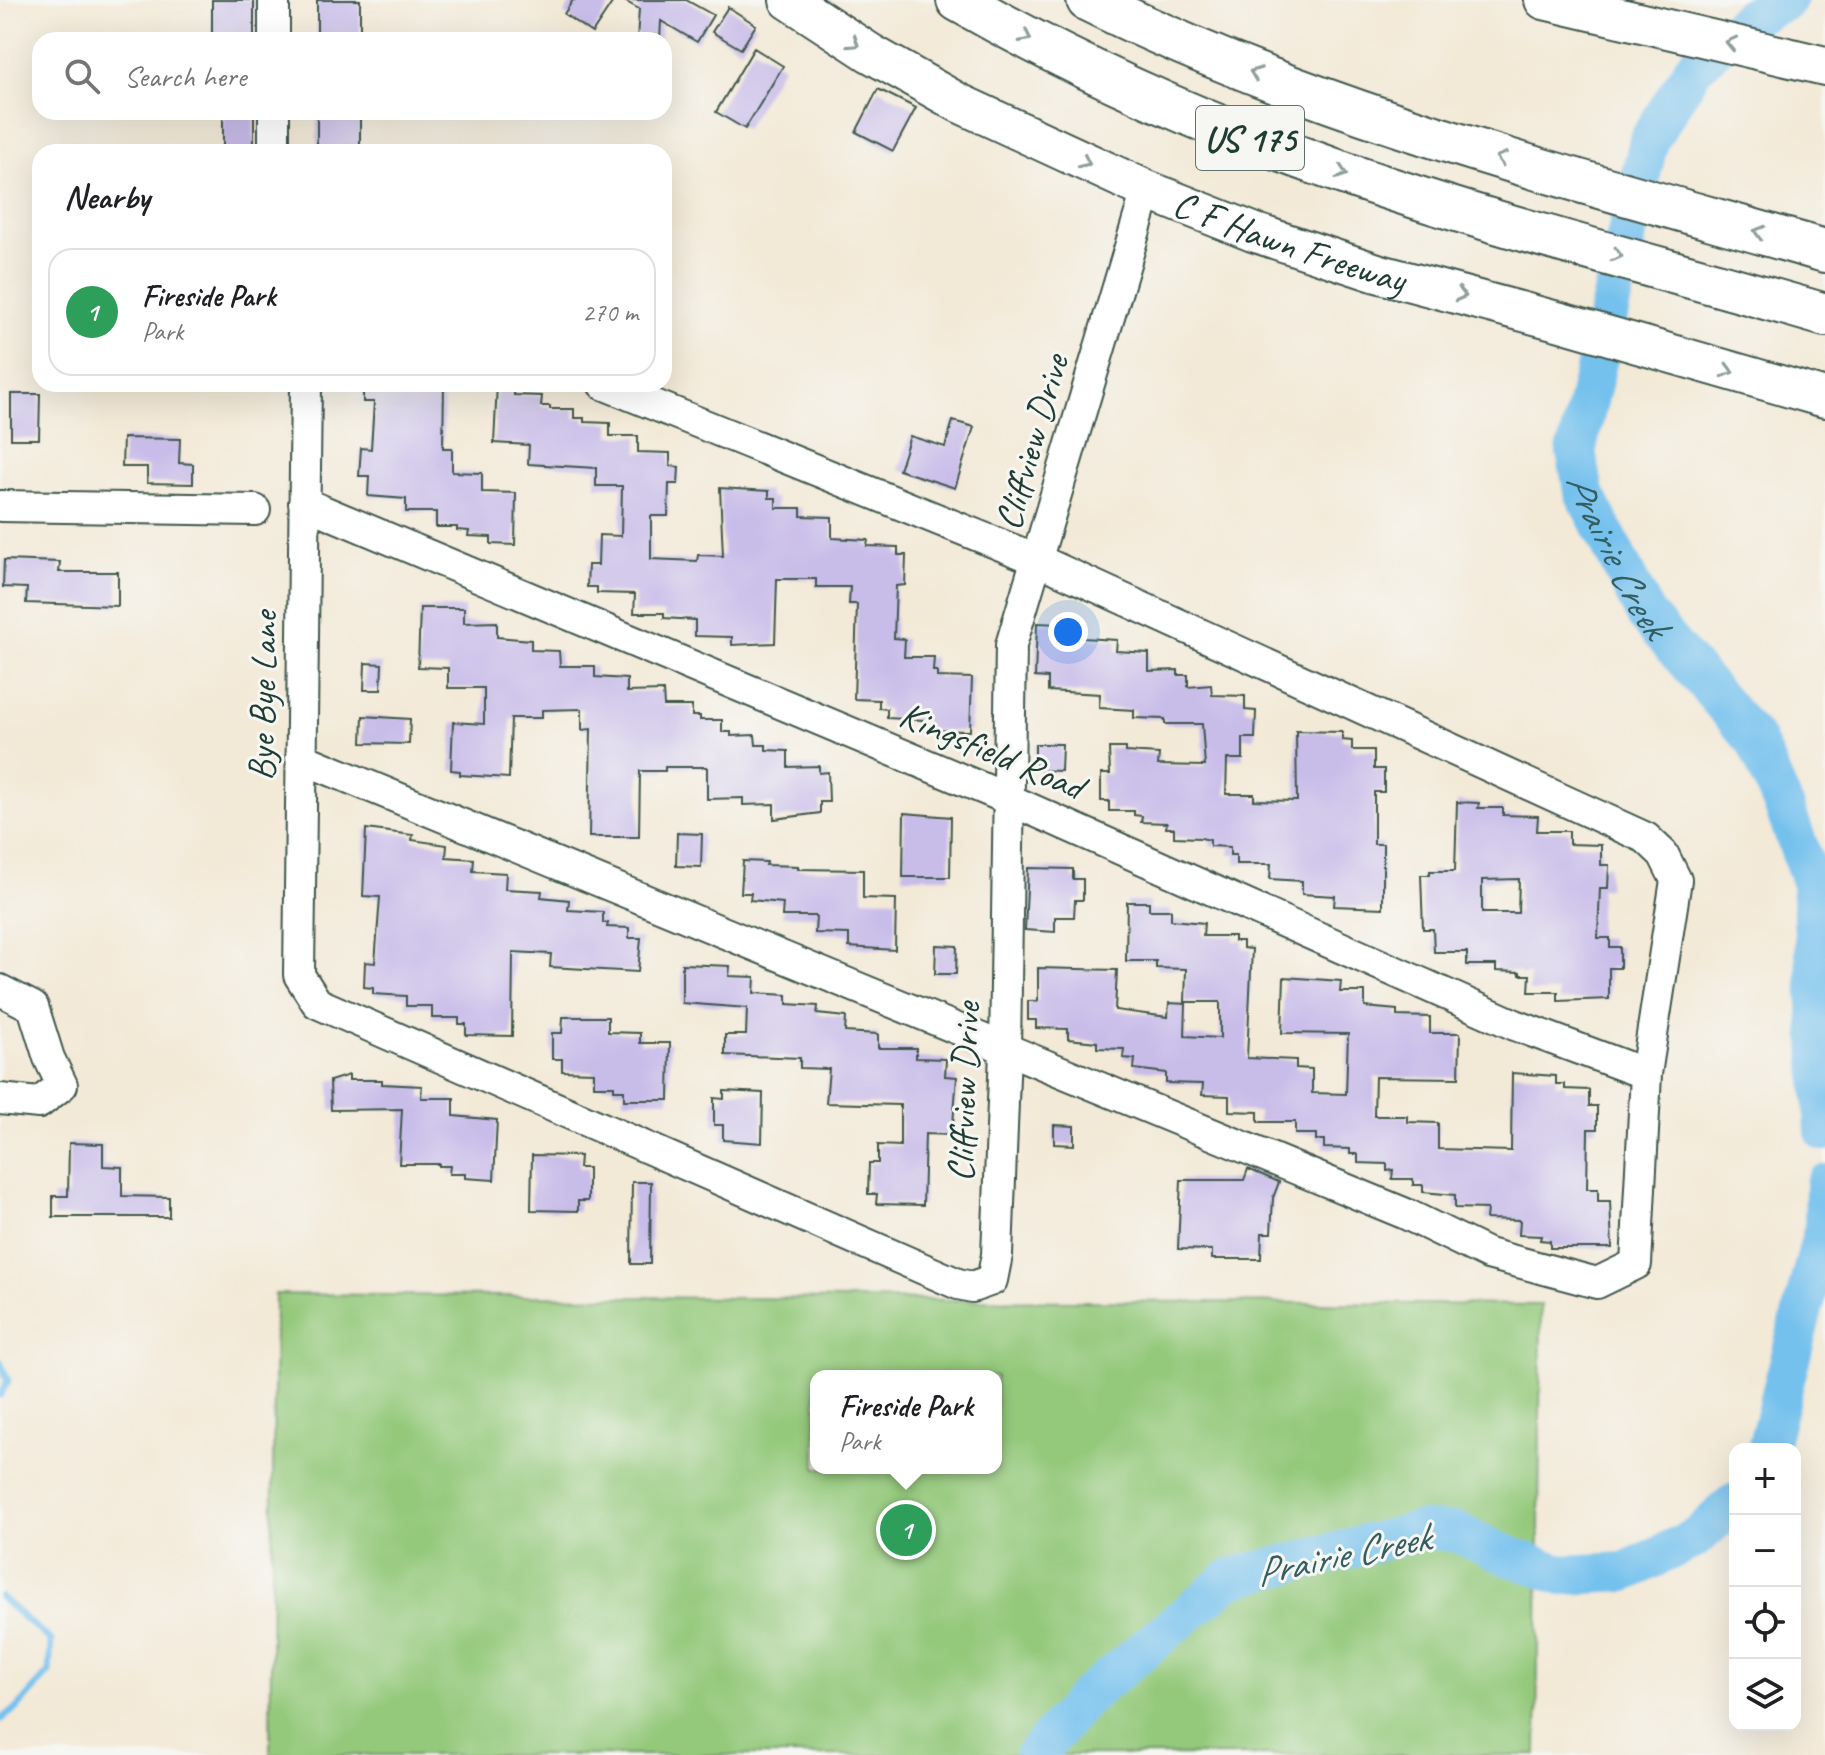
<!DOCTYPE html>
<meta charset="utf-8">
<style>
body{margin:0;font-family:Caveat,sans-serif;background:#f2f2f2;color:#202124}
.controls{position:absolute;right:24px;bottom:24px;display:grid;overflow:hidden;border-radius:16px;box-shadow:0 8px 32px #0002}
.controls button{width:72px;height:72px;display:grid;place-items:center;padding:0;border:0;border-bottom:2px solid #e0e0e0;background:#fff;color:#202124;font:40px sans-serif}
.you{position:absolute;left:1068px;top:632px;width:28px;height:28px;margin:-20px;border:6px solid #fff;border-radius:50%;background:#1a73e8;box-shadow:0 0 0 12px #1a73e833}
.badge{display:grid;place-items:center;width:52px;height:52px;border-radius:50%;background:#2563eb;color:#fff;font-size:26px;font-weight:700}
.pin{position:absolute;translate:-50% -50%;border:4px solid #fff;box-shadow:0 2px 8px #0006}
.popup{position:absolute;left:810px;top:1370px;width:192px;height:104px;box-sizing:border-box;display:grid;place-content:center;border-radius:16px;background:#fff;filter:drop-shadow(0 2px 6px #0005);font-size:26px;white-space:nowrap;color:#757577}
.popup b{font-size:30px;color:#202124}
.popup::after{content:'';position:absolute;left:50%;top:100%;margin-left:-16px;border:16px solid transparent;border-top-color:#fff}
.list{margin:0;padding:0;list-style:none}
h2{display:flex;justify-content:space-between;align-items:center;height:104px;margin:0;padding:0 32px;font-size:34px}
h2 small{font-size:26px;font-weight:400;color:#757577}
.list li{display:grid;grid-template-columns:52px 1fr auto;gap:24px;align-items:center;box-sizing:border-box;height:128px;margin:0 16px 16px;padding:0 16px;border:2px solid #e0e0e0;border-radius:24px}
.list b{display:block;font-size:30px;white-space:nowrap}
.list p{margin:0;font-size:26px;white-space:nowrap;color:#757577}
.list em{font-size:26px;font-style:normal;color:#757577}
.icon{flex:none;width:44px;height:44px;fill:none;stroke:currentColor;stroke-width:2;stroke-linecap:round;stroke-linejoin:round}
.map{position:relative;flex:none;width:1825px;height:1755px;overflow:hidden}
.search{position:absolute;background:#fff;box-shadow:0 8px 32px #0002;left:32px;top:32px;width:640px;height:88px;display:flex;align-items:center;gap:20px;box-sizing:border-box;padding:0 28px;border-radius:24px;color:#757577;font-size:30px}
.panel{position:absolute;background:#fff;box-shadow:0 8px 32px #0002;left:32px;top:144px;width:640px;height:248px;border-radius:24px}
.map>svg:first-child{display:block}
.green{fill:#94c97b;stroke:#5a8358;stroke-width:2;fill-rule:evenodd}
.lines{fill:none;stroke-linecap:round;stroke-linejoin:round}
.stream{stroke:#74c1ee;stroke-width:7}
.river{stroke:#74c1ee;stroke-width:40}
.building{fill:#c8bce9;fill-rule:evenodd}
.minor-casing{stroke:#3f574c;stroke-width:34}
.major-casing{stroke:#3f574c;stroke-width:42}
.highway-casing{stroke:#3f574c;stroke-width:46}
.minor{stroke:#fff;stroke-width:30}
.major{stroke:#fff;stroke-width:38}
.highway{stroke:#fff;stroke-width:42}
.oneway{stroke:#8f9e9a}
.labels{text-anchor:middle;stroke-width:6;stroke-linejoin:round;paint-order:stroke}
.shield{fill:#f6f6f2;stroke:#60746d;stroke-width:2}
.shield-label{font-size:36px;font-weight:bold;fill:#1f3d34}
.street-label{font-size:38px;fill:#1f3d34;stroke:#f6f6f2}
.water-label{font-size:40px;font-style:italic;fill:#345e62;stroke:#f6f6f2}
</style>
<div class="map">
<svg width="1825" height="1755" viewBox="0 0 1825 1755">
<rect width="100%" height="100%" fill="#f6f6f2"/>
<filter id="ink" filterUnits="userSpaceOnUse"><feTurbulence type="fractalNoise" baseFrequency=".0125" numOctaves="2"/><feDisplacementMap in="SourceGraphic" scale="16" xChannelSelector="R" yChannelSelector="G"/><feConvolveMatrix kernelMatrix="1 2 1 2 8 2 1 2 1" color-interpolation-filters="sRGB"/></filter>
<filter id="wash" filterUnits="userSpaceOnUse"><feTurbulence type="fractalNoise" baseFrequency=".006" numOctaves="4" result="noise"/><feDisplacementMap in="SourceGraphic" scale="32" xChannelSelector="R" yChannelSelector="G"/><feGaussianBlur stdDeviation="1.8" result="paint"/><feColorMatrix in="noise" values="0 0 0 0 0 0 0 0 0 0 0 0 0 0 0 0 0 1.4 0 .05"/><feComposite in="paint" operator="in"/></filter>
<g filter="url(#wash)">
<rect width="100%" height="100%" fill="#f3e9d7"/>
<!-- green -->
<path class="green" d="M 275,1294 L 1541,1305 L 1537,1755 L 270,1755 ZM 816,1376 L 996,1376 L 996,1468 L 816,1468 Z"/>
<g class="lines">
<!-- stream -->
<path class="stream" d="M 0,1362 L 8,1381 L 0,1395
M 0,1597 L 51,1641 L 49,1672 L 17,1708 L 0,1720"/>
<!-- river -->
<g class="river">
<path id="s1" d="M 1787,0 L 1750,17 L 1694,67 L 1649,140 L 1576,452 L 1584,492 L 1646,615 L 1756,742 L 1785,809 L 1811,881 L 1825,1131"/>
<path d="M 1767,1449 L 1824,1227 L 1825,1184"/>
<path d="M 1035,1755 L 1087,1696 L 1231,1578 L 1420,1531 L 1456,1532 L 1511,1557 L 1563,1575 L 1625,1572 L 1697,1537 L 1735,1502"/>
</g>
</g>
<g id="blocks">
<!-- building -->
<path class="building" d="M 212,0 L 254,0 L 254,40 L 212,40 Z
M 317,0 L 360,0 L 360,40 L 317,40 Z
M 573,0 L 614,0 L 592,33 L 564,14 Z
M 623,0 L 686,0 L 713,15 L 697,42 L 661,21 L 660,40 L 637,40 L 639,9 Z
M 728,7 L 756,25 L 741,49 L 712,32 Z
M 754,48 L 783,66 L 745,129 L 716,112 Z
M 878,89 L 916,108 L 893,151 L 856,132 Z
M 223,112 L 254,112 L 254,152 L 223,152 Z
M 317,112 L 360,112 L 360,152 L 317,152 Z
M 363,384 L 444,384 L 443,448 L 452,448 L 452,472 L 482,473 L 482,492 L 516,493 L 515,545 L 491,544 L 491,537 L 468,536 L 469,531 L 457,530 L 457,527 L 436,527 L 436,512 L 406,512 L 406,499 L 368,496 L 369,476 L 359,476 L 361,448 L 371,449 L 374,402 L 363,402 Z
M 497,384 L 514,385 L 514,395 L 542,396 L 541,406 L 550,406 L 550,409 L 574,409 L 574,418 L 584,418 L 584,422 L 610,423 L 610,436 L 638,436 L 638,452 L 670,453 L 670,466 L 679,467 L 678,484 L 669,484 L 668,516 L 651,516 L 651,559 L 697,561 L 698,555 L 723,556 L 720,488 L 769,491 L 769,498 L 776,498 L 776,508 L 801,508 L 801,516 L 832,517 L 832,538 L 868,540 L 867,546 L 898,547 L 898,555 L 906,555 L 905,585 L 896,586 L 894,638 L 905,639 L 904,657 L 934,657 L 933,671 L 937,671 L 937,677 L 972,678 L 970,731 L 922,730 L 923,720 L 887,718 L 887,709 L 879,708 L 879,700 L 854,699 L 857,604 L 849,604 L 850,587 L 816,587 L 816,579 L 777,579 L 775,643 L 732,645 L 732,637 L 695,636 L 695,620 L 664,618 L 664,613 L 634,613 L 635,594 L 597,593 L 597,587 L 587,587 L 588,565 L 598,565 L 599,535 L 621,536 L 622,486 L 596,486 L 596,468 L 528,464 L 529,445 L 494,443 Z
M 11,394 L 40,394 L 39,439 L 11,439 Z
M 953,421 L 974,427 L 955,488 L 899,470 L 910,436 L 945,447 Z
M 123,438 L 180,439 L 179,463 L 193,464 L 193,484 L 147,483 L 147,467 L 122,467 Z
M 4,560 L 60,562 L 59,572 L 118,572 L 118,606 L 26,603 L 27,588 L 3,587 Z
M 420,608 L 464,608 L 464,623 L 497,622 L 497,637 L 531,640 L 531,650 L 559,651 L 560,666 L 595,666 L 595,677 L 627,679 L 627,692 L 663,691 L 664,706 L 692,706 L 692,716 L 700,716 L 700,720 L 722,720 L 722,732 L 731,732 L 731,736 L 755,735 L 756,745 L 766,745 L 766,750 L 788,751 L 788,767 L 819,766 L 819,773 L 828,772 L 829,802 L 820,802 L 820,813 L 774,819 L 774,804 L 743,805 L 743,798 L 707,799 L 707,767 L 665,767 L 665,771 L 640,771 L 639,837 L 589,837 L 591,729 L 582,730 L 582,709 L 542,710 L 542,718 L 511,718 L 509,778 L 460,775 L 460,771 L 451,770 L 453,722 L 484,724 L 484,688 L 448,688 L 448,668 L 418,667 Z
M 1037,623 L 1084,625 L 1083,638 L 1117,640 L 1116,651 L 1149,653 L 1149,671 L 1178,670 L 1178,675 L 1188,675 L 1188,687 L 1211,685 L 1212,695 L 1245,696 L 1245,710 L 1256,711 L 1255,738 L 1243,738 L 1243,759 L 1227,759 L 1226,794 L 1254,794 L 1254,800 L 1297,801 L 1296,731 L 1342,732 L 1342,740 L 1352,741 L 1352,750 L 1374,750 L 1374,769 L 1384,769 L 1384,792 L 1374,792 L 1374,844 L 1383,844 L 1383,908 L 1334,906 L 1335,896 L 1302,894 L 1302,881 L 1270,879 L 1271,864 L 1236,864 L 1236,855 L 1230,855 L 1230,847 L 1210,846 L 1210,840 L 1201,838 L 1174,837 L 1174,828 L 1166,828 L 1167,823 L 1141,822 L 1142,816 L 1134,815 L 1134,811 L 1109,811 L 1109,801 L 1101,801 L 1101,774 L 1110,774 L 1109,748 L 1126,748 L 1126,752 L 1159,754 L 1158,765 L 1205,766 L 1202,724 L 1165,724 L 1165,719 L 1134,718 L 1134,710 L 1099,708 L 1100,694 L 1048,691 L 1048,678 L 1035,677 Z
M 365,663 L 382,664 L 381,690 L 364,690 Z
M 363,716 L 410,719 L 409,744 L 362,743 Z
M 1035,744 L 1062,744 L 1061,771 L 1035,770 Z
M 1457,802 L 1479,803 L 1478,808 L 1503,808 L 1503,815 L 1538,816 L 1537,831 L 1569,831 L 1569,844 L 1601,845 L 1601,865 L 1609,865 L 1608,888 L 1600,888 L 1598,938 L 1610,938 L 1610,947 L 1620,947 L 1620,968 L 1609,968 L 1609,999 L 1558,1001 L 1558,992 L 1529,992 L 1530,975 L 1520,975 L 1520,972 L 1496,971 L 1496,965 L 1467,965 L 1467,952 L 1434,952 L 1433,929 L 1423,929 L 1421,875 L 1430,875 L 1430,871 L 1455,871 ZM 1519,879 L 1518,913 L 1482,913 L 1482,880 Z
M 904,813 L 951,817 L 950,877 L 903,877 Z
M 366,829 L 413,835 L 412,840 L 447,845 L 446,857 L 474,859 L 473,871 L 506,873 L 505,889 L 542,891 L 541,897 L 569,900 L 568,910 L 603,912 L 603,923 L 608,923 L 607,927 L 629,928 L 629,938 L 641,938 L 638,972 L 550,967 L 551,954 L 513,952 L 512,1036 L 466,1035 L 466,1024 L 459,1024 L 459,1018 L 432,1018 L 432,1006 L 406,1006 L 406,996 L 373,994 L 373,988 L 364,987 L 365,962 L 375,963 L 380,897 L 363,896 Z
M 677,833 L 702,834 L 701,867 L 676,866 Z
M 743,861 L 767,862 L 766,865 L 798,866 L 798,869 L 863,870 L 863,898 L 896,899 L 895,950 L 849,947 L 849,934 L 815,933 L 816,916 L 782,916 L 783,903 L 750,900 L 751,893 L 741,893 Z
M 1028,868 L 1073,869 L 1073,879 L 1083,879 L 1083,900 L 1075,900 L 1074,917 L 1055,917 L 1055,932 L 1025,930 Z
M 1127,902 L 1149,902 L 1149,910 L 1171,910 L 1171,920 L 1204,923 L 1203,936 L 1234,936 L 1234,941 L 1243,941 L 1243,948 L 1252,949 L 1247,1058 L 1296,1060 L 1296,1068 L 1312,1069 L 1312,1093 L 1346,1094 L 1348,1034 L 1282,1033 L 1284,977 L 1341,981 L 1340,992 L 1365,992 L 1365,1007 L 1397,1010 L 1397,1016 L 1430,1017 L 1430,1033 L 1460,1033 L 1459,1078 L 1375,1077 L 1374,1116 L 1407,1116 L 1407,1122 L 1438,1123 L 1438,1149 L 1511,1151 L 1512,1073 L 1556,1076 L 1556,1084 L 1565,1084 L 1565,1089 L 1589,1090 L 1589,1106 L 1597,1106 L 1597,1129 L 1588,1129 L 1587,1189 L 1598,1189 L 1598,1201 L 1610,1201 L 1612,1248 L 1550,1248 L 1550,1241 L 1540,1240 L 1541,1236 L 1519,1235 L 1520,1220 L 1486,1219 L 1487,1209 L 1455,1208 L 1455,1195 L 1423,1192 L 1423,1185 L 1413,1185 L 1413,1179 L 1392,1179 L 1393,1170 L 1387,1171 L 1387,1164 L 1358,1163 L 1358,1154 L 1350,1154 L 1350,1149 L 1324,1148 L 1324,1140 L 1316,1140 L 1316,1134 L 1295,1134 L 1295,1122 L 1258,1122 L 1258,1112 L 1229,1111 L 1229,1096 L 1202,1095 L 1203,1084 L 1166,1083 L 1166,1073 L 1134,1069 L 1135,1059 L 1123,1058 L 1124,1049 L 1097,1048 L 1097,1042 L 1068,1039 L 1068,1029 L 1036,1028 L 1036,1020 L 1028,1020 L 1028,1001 L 1038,1001 L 1038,968 L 1117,970 L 1115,1010 L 1168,1017 L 1169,1003 L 1186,1004 L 1185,1036 L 1220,1038 L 1220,1002 L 1185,1002 L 1186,969 L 1156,968 L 1156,961 L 1126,961 Z
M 936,945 L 957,946 L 956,974 L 935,974 Z
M 682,964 L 730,966 L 729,976 L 755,977 L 754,993 L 787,995 L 787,1004 L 818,1006 L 817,1014 L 846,1017 L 845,1032 L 878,1034 L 878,1048 L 916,1048 L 916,1058 L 946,1059 L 945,1076 L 957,1077 L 952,1135 L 925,1134 L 923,1205 L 876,1204 L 877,1194 L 868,1194 L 869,1163 L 878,1163 L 878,1145 L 900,1146 L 900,1105 L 826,1103 L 829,1069 L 800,1068 L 800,1058 L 725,1055 L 725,1035 L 746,1035 L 747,1008 L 682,1003 Z
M 563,1017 L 608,1017 L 608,1032 L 640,1033 L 640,1043 L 670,1043 L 669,1100 L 624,1100 L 624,1090 L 614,1090 L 614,1086 L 594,1086 L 594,1072 L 562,1071 L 562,1059 L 552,1059 L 552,1033 L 562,1033 Z
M 349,1075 L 349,1080 L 382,1080 L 382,1084 L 422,1086 L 421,1098 L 454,1098 L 454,1116 L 497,1120 L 494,1180 L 465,1178 L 465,1174 L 449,1174 L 450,1166 L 439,1166 L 439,1164 L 399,1164 L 402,1109 L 331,1110 L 330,1081 Z
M 724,1091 L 763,1093 L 762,1143 L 723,1140 L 723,1125 L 714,1125 L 714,1098 L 724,1099 Z
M 1054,1125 L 1074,1126 L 1074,1145 L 1054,1144 Z
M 69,1143 L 103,1144 L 103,1166 L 122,1167 L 122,1196 L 169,1197 L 169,1217 L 53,1217 L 53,1196 L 68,1196 Z
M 532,1155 L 580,1156 L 579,1168 L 588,1168 L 588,1201 L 578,1201 L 578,1211 L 531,1210 Z
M 1248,1169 L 1279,1182 L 1273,1198 L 1271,1233 L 1262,1233 L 1261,1259 L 1212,1259 L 1212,1250 L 1178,1249 L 1181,1180 L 1244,1180 Z
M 632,1182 L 651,1182 L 650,1264 L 631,1264 Z"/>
</g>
</g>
<g filter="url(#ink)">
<use href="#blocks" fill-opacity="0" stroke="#3f574c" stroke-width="2"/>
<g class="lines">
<defs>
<path id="minor" d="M 274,0 L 274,40
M 274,112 L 274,152
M 306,384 L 299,975 L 317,1003 L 958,1284 L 972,1287 L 992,1280 L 997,1255 L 1005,1051 L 1011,645 L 1147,190
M 304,503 L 1008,799 L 1515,1025 L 1646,1074
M 0,506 L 255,510
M 301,758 L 1406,1214 L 1488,1254 L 1597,1283 L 1636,1264 L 1646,1074 L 1676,880 L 1663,854 L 1646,838 L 1038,560 L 603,384
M 0,990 L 33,1007 L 49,1058 L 62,1085 L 39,1103 L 0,1099"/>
<g id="major">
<path id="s2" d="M 789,0 L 870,53 L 959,103 L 1147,190 L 1253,232 L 1377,273 L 1561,322 L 1825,398"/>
<path d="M 1544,0 L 1825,66"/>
</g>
<path id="highway" d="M 958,0 C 1077,68 1203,124 1332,169 C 1493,226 1661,267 1825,315
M 1088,0 C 1322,116 1575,179 1825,251"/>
</defs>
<!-- minor casing -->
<use href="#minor" class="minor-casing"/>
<!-- major casing -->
<use href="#major" class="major-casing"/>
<!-- highway casing -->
<use href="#highway" class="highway-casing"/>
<!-- minor -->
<use href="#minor" class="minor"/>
<!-- major -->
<use href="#major" class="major"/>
<!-- highway -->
<use href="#highway" class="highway"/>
</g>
<!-- one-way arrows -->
<defs><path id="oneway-chevron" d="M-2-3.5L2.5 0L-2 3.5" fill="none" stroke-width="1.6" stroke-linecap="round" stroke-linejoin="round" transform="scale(2)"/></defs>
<g class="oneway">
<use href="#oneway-chevron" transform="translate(1026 37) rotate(27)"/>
<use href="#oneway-chevron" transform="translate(854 43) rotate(33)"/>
<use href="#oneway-chevron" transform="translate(1731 43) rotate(-167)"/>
<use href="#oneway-chevron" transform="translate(1255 73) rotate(-159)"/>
<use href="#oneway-chevron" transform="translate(1501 158) rotate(-164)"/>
<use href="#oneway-chevron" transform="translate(1085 162) rotate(25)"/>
<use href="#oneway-chevron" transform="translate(1342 173) rotate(18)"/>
<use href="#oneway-chevron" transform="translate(1759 232) rotate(-164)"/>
<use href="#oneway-chevron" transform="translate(1617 255) rotate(16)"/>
<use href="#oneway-chevron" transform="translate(1461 295) rotate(15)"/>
<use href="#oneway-chevron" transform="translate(1728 371) rotate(16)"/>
</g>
</g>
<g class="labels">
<!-- shield labels -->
<rect class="shield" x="1196" y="106" width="108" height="64" rx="6"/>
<g class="shield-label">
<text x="1250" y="151">US 175</text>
</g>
<!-- street labels -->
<g class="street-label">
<text dy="13" stroke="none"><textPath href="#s2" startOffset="558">C F Hawn Freeway</textPath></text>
<text transform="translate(1031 442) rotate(-74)" y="13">Cliffview Drive</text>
<text transform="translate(262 696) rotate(-89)" y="13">Bye Bye Lane</text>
<text transform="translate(992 750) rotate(23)" y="13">Kingsfield Road</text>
<text transform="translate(963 1092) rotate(-88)" y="13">Cliffview Drive</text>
</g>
<!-- water labels -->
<g class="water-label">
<text dy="14" stroke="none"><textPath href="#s1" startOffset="634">Prairie Creek</textPath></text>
<text transform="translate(1342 1554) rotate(-12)" y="14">Prairie Creek</text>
</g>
</g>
</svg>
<div class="controls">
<button>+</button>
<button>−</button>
<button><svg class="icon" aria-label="locate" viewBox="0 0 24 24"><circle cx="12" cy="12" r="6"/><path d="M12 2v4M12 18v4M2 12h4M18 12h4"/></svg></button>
<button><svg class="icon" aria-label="layers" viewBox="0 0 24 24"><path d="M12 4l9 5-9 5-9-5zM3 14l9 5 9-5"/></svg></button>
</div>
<div class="you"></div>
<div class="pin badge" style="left:906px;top:1530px;background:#2e9e5b">1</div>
<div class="popup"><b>Fireside Park</b>Park</div>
<div class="search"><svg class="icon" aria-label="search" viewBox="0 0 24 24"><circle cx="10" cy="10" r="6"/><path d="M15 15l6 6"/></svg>Search here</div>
<section class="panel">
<h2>Nearby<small></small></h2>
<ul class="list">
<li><span class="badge" style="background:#2e9e5b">1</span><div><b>Fireside Park</b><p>Park</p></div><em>270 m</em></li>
</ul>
</section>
</div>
